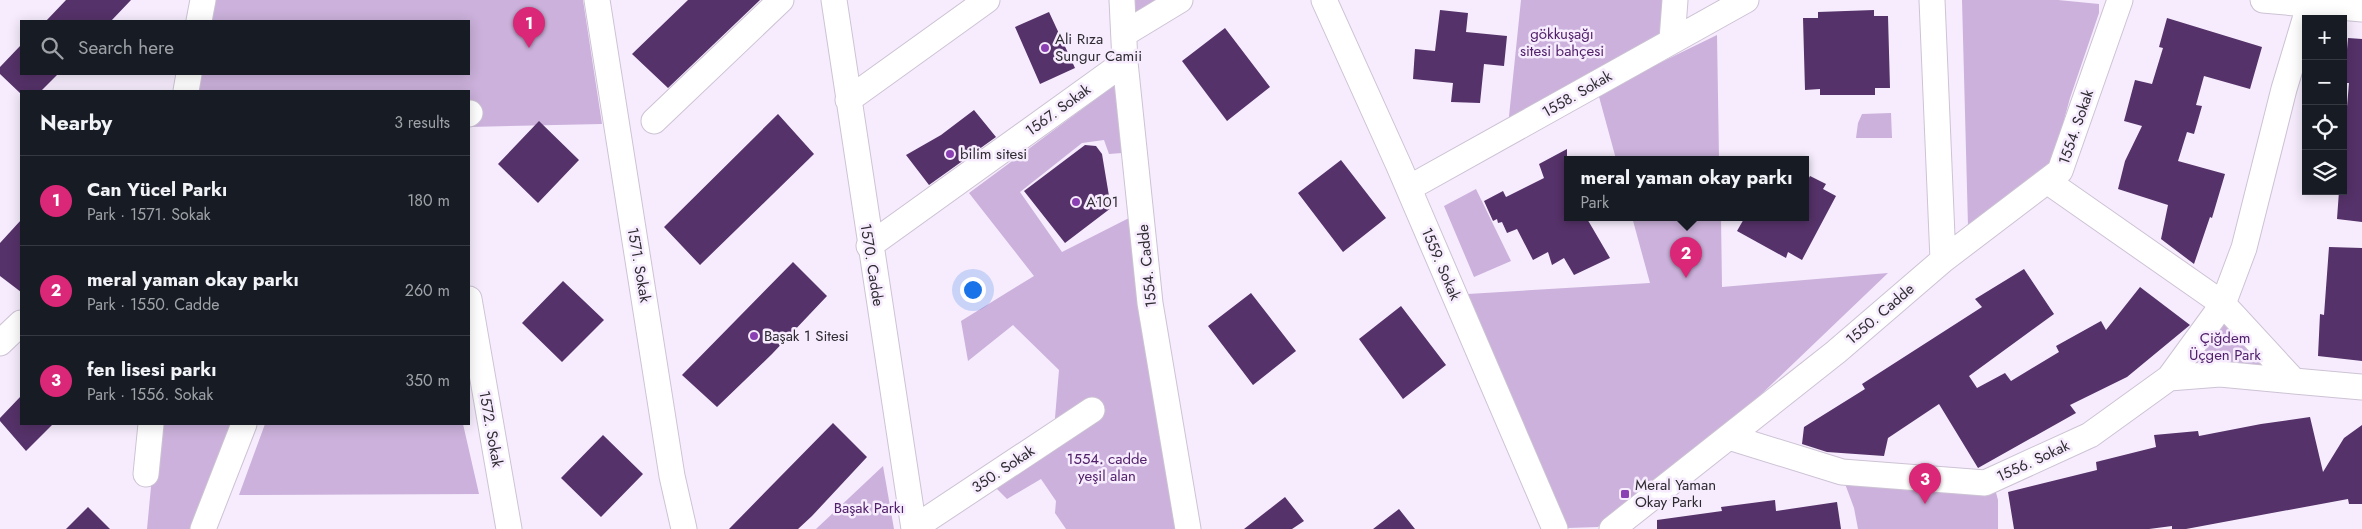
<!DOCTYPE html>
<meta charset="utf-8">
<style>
body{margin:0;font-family:Jost,sans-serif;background:#242831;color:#f1f3f6}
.controls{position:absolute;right:15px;top:15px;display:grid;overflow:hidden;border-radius:0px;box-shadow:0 2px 12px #0003}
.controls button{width:45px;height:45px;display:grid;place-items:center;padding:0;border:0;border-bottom:1px solid #363941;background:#171b24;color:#f1f3f6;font:25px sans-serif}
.you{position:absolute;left:972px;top:289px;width:18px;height:18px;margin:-12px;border:4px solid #fff;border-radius:50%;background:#1a73e8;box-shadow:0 0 0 8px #1a73e833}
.badge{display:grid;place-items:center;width:32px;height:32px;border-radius:50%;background:#db2777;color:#fff;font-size:16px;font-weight:700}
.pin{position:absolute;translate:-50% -41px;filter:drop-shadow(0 1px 2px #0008)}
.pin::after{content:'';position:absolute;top:26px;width:18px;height:15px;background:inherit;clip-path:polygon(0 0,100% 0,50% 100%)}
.popup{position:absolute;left:1564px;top:156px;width:245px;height:65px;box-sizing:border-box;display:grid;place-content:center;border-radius:0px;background:#171b24;filter:drop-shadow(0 1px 4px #0005);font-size:16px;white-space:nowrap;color:#9ea1a6}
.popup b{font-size:19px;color:#f1f3f6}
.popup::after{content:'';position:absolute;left:50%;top:100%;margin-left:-10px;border:10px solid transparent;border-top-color:#171b24}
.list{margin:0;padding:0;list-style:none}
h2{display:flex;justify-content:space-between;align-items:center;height:65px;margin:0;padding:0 20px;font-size:21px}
h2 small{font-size:16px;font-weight:400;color:#9ea1a6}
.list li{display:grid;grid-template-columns:32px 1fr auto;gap:15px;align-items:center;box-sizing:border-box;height:90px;padding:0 20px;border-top:1px solid #363941}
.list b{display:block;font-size:19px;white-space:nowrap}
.list p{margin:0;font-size:16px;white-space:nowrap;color:#9ea1a6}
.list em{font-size:16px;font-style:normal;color:#9ea1a6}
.icon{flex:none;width:28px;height:28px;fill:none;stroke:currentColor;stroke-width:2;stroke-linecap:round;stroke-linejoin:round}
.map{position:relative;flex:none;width:2362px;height:529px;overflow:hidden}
.search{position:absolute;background:#171b24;box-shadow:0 2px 12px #0003;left:20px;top:20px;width:450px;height:55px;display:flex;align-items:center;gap:12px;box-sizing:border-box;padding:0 18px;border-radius:0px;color:#9ea1a6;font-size:19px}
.panel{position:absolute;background:#171b24;box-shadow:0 2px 12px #0003;left:20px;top:90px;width:450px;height:335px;border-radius:0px}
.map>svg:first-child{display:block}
.green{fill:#cbb1db}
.building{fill:#553269}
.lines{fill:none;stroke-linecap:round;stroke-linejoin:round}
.minor-casing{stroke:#cdc3d4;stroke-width:27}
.minor{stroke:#fff;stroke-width:25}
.poi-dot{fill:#8a40b2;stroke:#f6ecfd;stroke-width:2}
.labels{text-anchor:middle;stroke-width:5;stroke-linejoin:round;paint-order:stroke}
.park-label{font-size:15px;fill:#51206b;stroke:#f6ecfd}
.poi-label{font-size:15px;fill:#2e2b31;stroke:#f6ecfd;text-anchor:start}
.street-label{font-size:15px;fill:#2e2b31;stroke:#f6ecfd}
</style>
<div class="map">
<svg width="2362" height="529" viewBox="0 0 2362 529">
<rect width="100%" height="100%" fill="#f6ecfd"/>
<!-- green -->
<path class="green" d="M 216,0 L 583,0 L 602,124 L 469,127 L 469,91 L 196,91 L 200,74 L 469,74 L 469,21 L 212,21 Z
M 1130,0 L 1159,0 L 1131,16 Z
M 1521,0 L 1664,0 L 1661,33 L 1508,126 Z
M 1962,0 L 2058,0 L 2099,4 L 2099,13 L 2070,98 L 2052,164 L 1968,226 Z
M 1717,35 L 1719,159 L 1616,159 L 1598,93 Z
M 1116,84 L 1122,153 L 1109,154 L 1104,140 L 1082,143 L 1020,192 L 1062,252 L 1129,218 L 1179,529 L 1066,529 L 1055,513 L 1056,501 L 1041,479 L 1007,499 L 987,479 L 1057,433 L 1055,418 L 1059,370 L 1013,325 L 968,361 L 961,321 L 1034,276 L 969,193 Z
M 1891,113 L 1892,138 L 1856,138 L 1858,123 L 1862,114 Z
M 1476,189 L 1511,261 L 1474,277 L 1444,206 Z
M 1632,217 L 1721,217 L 1722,287 L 1888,273 L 1751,404 L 1598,527 L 1567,528 L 1468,294 L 1650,283 Z
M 2222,315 L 2276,371 L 2186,367 Z
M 157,424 L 246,424 L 198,529 L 147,529 Z
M 265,424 L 463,424 L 479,494 L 239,495 Z
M 883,466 L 894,529 L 816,529 Z
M 1844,481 L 1995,489 L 1998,500 L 1998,529 L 1858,529 L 1854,508 Z"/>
<!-- building -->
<path class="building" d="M 66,0 L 131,0 L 111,21 L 46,21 Z
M 688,0 L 760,0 L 668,88 L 632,54 Z
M 1440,10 L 1468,13 L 1466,32 L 1507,36 L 1504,66 L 1484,64 L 1480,103 L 1451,102 L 1453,83 L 1413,79 L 1415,49 L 1435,51 Z
M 1874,10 L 1874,16 L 1888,16 L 1890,88 L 1875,88 L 1875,95 L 1820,95 L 1820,89 L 1805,90 L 1803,18 L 1818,18 L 1818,12 Z
M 1049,12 L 1075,68 L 1040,84 L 1015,27 Z
M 2167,18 L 2262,47 L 2250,89 L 2204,76 L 2196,105 L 2202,106 L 2194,134 L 2187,132 L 2178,161 L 2225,174 L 2212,218 L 2210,217 L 2194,264 L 2161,239 L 2168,205 L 2118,189 L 2125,161 L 2142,126 L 2124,121 L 2135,80 L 2152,84 L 2163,48 L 2159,47 Z
M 1225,28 L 1270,87 L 1227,121 L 1182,61 Z
M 2348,38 L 2362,39 L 2362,222 L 2337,219 L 2339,191 L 2343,191 L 2343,154 L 2349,83 L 2344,83 Z
M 21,45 L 21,74 L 58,74 L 41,91 L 21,91 L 21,94 L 0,74 L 0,67 Z
M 974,110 L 996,137 L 929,185 L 906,155 L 941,135 Z
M 778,114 L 814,154 L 700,265 L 664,227 Z
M 539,121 L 579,160 L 538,203 L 498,164 Z
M 1085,145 L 1096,146 L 1102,154 L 1111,208 L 1065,243 L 1024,191 Z
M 1567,149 L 1567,217 L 1586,217 L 1610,258 L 1574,275 L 1564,258 L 1552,265 L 1548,252 L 1533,260 L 1517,229 L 1507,233 L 1502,222 L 1498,223 L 1497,219 L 1493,221 L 1484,201 L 1503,191 L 1506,197 L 1544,178 L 1539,164 Z
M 1341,160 L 1386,218 L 1343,252 L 1298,193 Z
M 1810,176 L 1826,184 L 1823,189 L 1836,196 L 1802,260 L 1788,252 L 1786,258 L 1737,231 L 1745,217 L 1805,217 L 1805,185 Z
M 21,220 L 21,292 L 0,276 L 0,243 Z
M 2329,247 L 2362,248 L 2362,361 L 2318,356 L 2320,314 L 2324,315 Z
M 793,262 L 827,296 L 772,354 L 717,407 L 682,375 Z
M 2024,269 L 2054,314 L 1969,376 L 1977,388 L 2005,373 L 2011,381 L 2059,352 L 2056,346 L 2101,321 L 2106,330 L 2140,287 L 2190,325 L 2127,377 L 2070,405 L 2076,413 L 1978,468 L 1939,404 L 1888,438 L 1884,456 L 1827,452 L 1802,444 L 1804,427 L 1865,389 L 1862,384 L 1982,307 L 1975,299 Z
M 563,281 L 604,320 L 562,362 L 522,323 Z
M 1251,293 L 1296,351 L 1253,385 L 1208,326 Z
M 1401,306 L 1446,365 L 1403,399 L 1359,339 Z
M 21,396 L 21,424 L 53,424 L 26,451 L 0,421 L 0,418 Z
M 2310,417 L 2323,472 L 2344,438 L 2362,425 L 2362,504 L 2349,504 L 2348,499 L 2186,529 L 2172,529 L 2172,526 L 2149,529 L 2014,529 L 2008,492 L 2097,470 L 2096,462 L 2156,447 L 2154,435 L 2198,431 L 2199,436 L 2261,424 Z
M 833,423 L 867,457 L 812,516 L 798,529 L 729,529 Z
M 603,435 L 643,474 L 601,517 L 561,478 Z
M 1285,497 L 1304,521 L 1292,529 L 1244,529 Z
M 1775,500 L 1776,511 L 1837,502 L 1841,529 L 1657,529 L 1657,520 L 1722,511 L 1721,507 Z
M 88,507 L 110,529 L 66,529 Z
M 1399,509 L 1415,529 L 1373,529 Z"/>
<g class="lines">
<defs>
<path id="minor" d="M 597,0 L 672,476 L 684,529
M 834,0 L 914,529
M 1122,0 L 1125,62 L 1150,303 L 1188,529
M 1324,0 L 1399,166 L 1555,529
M 2263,0 L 2362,9
M 199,21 L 203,0
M 1124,34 L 1180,0
M 1672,40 L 1675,0
M 186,91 L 189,74
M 848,100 L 987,0
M 469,114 L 470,113
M 654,121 L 781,0
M 2047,181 L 2223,304 L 2294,381 L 2362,387
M 1409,188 L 1746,0
M 869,246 L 1125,62
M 1943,260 L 2060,171 L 2120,0
M 469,299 L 509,529
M 0,343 L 21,323
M 2169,378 L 2223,304 L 2244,248 L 2284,89 L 2309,6
M 1729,437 L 1842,472 L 1985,483 L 2090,435 L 2169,378 L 2220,374 L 2294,381
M 146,474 L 151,424
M 914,528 L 1092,410
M 203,529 L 244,424
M 1612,529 L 1836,352 L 1943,260 L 1932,0"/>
</defs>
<!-- minor casing -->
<use href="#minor" class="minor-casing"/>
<!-- minor -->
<use href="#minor" class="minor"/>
</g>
<!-- markers -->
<g class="poi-dot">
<circle cx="1045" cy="48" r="5"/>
<circle cx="950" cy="154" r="5"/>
<circle cx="1076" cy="202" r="5"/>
<circle cx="754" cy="336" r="5"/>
<rect x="1620" y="489" width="10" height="10" rx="2.5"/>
</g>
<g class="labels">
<!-- park labels -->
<g class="park-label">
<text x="1562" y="39">gökkuşağı<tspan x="1562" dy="17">sitesi bahçesi</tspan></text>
<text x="2225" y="343">Çiğdem<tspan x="2225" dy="17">Üçgen Park</tspan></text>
<text x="1107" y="464">1554. cadde<tspan x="1107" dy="17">yeşil alan</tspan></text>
<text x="869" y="513">Başak Parkı</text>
</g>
<!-- poi labels -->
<g class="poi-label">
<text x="1055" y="44">Ali Rıza<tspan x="1055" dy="17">Sungur Camii</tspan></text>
<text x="960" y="159">bilim sitesi</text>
<text x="1086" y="207">A101</text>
<text x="764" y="341">Başak 1 Sitesi</text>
<text x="1635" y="490">Meral Yaman<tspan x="1635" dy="17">Okay Parkı</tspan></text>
</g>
<!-- street labels -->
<g class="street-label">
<text transform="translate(1577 94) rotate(-30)" y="5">1558. Sokak</text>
<text transform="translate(1058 110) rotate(-36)" y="5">1567. Sokak</text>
<text transform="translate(2076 127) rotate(-71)" y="5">1554. Sokak</text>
<text transform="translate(1441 264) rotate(67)" y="5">1559. Sokak</text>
<text transform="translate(639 265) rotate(80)" y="5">1571. Sokak</text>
<text transform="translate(872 265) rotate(81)" y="5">1570. Cadde</text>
<text transform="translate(1147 266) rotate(-96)" y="5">1554. Cadde</text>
<text transform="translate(1880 314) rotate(-41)" y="5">1550. Cadde</text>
<text transform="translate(491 429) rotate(80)" y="5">1572. Sokak</text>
<text transform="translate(2033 461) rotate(-25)" y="5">1556. Sokak</text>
<text transform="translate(1003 469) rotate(-34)" y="5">350. Sokak</text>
</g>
</g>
</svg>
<div class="controls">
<button>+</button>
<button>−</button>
<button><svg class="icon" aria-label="locate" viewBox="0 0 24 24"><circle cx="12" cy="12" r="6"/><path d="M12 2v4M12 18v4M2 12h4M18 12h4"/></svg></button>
<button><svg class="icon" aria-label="layers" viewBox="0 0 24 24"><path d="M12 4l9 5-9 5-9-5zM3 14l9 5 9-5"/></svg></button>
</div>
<div class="you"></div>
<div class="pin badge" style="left:529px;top:48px">1</div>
<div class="pin badge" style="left:1686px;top:278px">2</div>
<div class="popup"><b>meral yaman okay parkı</b>Park</div>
<div class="pin badge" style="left:1925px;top:504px">3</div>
<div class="search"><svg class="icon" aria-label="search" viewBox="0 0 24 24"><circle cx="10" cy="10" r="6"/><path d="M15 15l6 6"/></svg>Search here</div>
<section class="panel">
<h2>Nearby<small>3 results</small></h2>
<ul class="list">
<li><span class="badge">1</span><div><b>Can Yücel Parkı</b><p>Park · 1571. Sokak</p></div><em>180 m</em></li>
<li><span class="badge">2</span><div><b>meral yaman okay parkı</b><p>Park · 1550. Cadde</p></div><em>260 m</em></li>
<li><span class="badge">3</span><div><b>fen lisesi parkı</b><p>Park · 1556. Sokak</p></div><em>350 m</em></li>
</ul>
</section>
</div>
